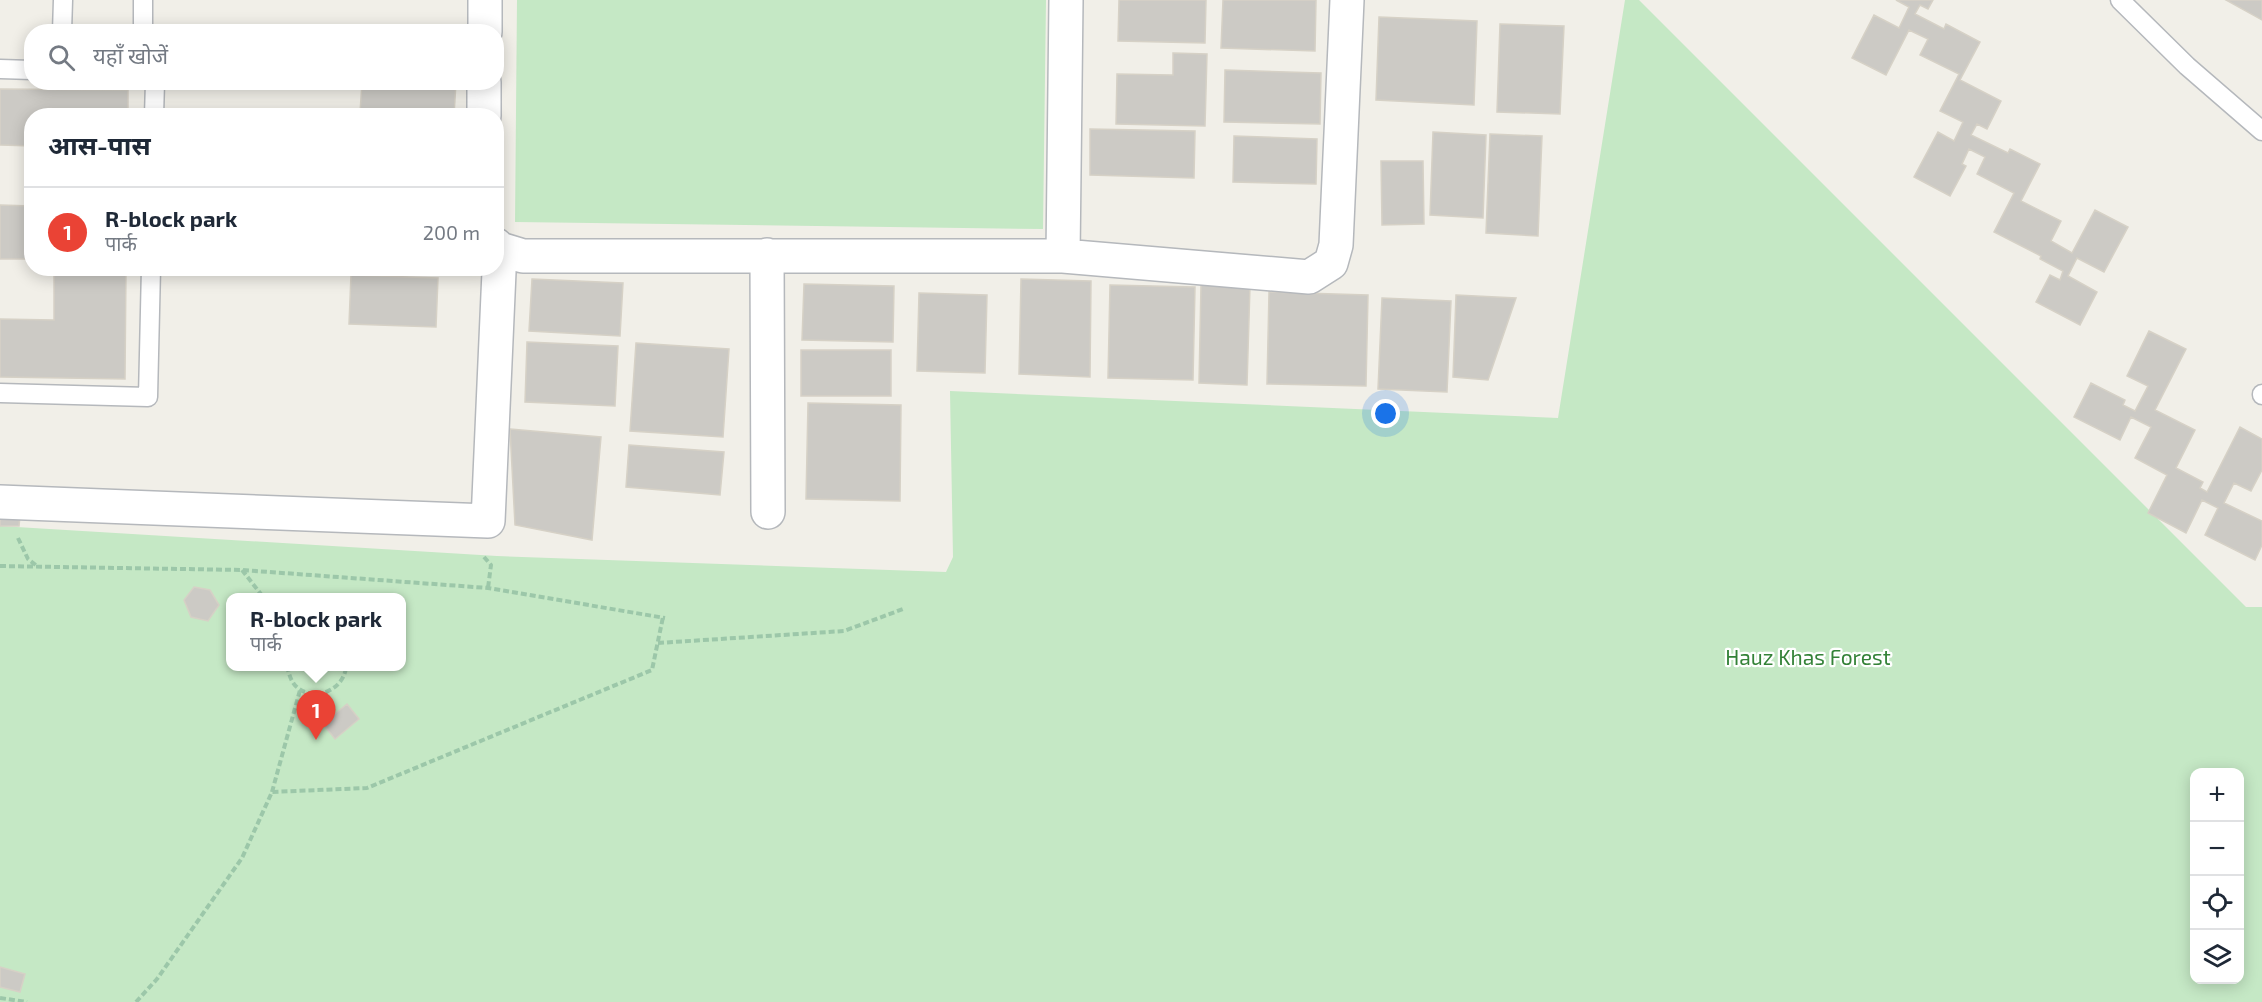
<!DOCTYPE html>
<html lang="hi">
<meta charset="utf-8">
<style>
body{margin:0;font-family:"Exo 2","Noto Sans Devanagari",sans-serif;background:#f2f2f3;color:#1f2937}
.controls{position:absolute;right:18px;bottom:18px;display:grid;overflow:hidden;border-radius:12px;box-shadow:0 3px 15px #0003}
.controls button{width:54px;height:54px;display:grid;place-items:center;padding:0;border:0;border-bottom:2px solid #e0e1e3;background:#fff;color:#1f2937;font:30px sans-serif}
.you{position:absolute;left:1386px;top:414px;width:21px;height:21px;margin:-15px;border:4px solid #fff;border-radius:50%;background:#1a73e8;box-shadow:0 0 0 9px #1a73e833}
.badge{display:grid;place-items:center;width:39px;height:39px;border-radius:50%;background:#ea4335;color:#fff;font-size:20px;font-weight:700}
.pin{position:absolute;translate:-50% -50px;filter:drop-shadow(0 2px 3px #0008)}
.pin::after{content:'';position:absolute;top:32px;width:21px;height:18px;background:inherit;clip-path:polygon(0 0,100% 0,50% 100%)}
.popup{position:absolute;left:226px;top:593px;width:180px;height:78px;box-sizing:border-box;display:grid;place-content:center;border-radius:12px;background:#fff;filter:drop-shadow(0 2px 4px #0005);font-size:20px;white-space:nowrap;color:#747a83}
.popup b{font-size:22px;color:#1f2937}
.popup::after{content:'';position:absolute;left:50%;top:100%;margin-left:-12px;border:12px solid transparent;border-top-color:#fff}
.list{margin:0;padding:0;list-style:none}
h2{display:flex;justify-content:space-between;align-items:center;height:78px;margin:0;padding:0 24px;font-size:26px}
h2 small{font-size:20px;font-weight:400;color:#747a83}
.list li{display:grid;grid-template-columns:39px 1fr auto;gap:18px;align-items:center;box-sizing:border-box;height:90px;padding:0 24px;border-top:2px solid #e0e1e3}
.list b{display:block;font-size:22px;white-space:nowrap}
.list p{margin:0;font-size:20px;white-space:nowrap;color:#747a83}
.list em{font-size:20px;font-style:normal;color:#747a83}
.icon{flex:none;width:33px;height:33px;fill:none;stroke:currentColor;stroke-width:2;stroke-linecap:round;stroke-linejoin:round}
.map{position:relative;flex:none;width:2262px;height:1002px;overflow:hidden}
.search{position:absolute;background:#fff;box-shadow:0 3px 15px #0003;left:24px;top:24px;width:480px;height:66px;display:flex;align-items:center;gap:15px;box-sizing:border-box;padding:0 21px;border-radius:24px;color:#747a83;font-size:22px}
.panel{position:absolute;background:#fff;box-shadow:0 3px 15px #0003;left:24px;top:108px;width:480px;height:168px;border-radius:24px}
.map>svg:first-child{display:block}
.green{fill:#c5e8c5;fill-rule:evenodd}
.building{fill:#cccac5;stroke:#d6d1c6;stroke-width:1.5}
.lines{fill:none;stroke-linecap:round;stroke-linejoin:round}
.service-casing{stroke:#b5b8bc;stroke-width:21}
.minor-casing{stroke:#b5b8bc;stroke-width:36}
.path{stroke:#9cc7a9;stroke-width:4;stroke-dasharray:6 3;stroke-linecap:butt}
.service{stroke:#fff;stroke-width:18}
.minor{stroke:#fff;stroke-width:33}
.labels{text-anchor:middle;stroke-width:4.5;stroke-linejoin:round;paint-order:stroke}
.park-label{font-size:21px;fill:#348238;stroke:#fff}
</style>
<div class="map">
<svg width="2262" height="1002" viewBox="0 0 2262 1002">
<rect width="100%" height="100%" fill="#f1efe8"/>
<!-- green -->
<path class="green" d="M 517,0 L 1046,0 L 1043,229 L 515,222 Z
M 1625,0 L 1639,0 L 2246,607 L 2262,607 L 2262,1002 L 0,1002 L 0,526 L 497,556 L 946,572 L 953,557 L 950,391 L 1558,418 ZM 230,598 L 401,598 L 401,666 L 230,666 ZM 2194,772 L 2240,772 L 2240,980 L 2194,980 Z"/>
<!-- building -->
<path class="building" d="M 1119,0 L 1206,0 L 1205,43 L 1118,41 Z
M 1223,0 L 1316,0 L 1315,51 L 1221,48 Z
M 1896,0 L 1933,0 L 1928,9 L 1920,5 L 1915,14 L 1944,29 L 1946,24 L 1980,42 L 1960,80 L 2001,101 L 1987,129 L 1977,124 L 1971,135 L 2008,153 L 2010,149 L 2040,164 L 2021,201 L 2061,221 L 2051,241 L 2072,253 L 2095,210 L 2128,227 L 2104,272 L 2077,258 L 2068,276 L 2097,292 L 2080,325 L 2036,302 L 2050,275 L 2060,280 L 2063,271 L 2040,259 L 2041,256 L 1994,232 L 2014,193 L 1977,174 L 1985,157 L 1969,149 L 1962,164 L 1966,166 L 1950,196 L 1914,177 L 1938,132 L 1954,141 L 1963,122 L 1940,111 L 1959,74 L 1920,55 L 1928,39 L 1909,30 L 1886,75 L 1852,58 L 1874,15 L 1899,28 L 1909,7 Z
M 2226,0 L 2262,0 L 2262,20 Z
M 1379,17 L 1477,21 L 1474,105 L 1376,100 Z
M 1500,24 L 1564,26 L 1560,114 L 1497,112 Z
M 1173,53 L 1207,54 L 1205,126 L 1116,124 L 1117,74 L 1173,75 Z
M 1225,70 L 1321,73 L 1320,124 L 1224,122 Z
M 362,82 L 456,82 L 454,116 L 360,113 Z
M 0,89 L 128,90 L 128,116 L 32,116 L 32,146 L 0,145 Z
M 1090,129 L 1195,131 L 1194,178 L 1090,175 Z
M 1433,132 L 1486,135 L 1483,218 L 1430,215 Z
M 1490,134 L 1542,136 L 1538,236 L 1486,233 Z
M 1234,136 L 1317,139 L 1316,184 L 1233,182 Z
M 1381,161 L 1423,161 L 1424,224 L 1382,225 Z
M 0,205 L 32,206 L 32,259 L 0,259 Z
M 54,268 L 126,268 L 125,379 L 0,377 L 0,319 L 54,320 Z
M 368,268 L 439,268 L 439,270 Z
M 351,275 L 438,278 L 436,327 L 349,324 Z
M 532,279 L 623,283 L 620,336 L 529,331 Z
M 1021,279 L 1091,281 L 1090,377 L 1019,374 Z
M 804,284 L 894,286 L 893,342 L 802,340 Z
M 1110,285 L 1195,287 L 1193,380 L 1108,378 Z
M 1201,285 L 1250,286 L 1247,385 L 1199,383 Z
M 1269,292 L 1368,295 L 1366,386 L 1267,384 Z
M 919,293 L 987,295 L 985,373 L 917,371 Z
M 1456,295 L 1516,298 L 1488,380 L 1453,377 Z
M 1382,298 L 1451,301 L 1447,392 L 1378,389 Z
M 2149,331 L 2186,349 L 2155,410 L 2195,430 L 2176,468 L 2203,482 L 2200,488 L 2207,492 L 2240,427 L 2262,439 L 2262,470 L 2251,491 L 2234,483 L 2224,503 L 2262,521 L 2262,545 L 2255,560 L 2205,535 L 2218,508 L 2202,500 L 2186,533 L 2148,513 L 2167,475 L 2135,458 L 2151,427 L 2131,417 L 2120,440 L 2074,417 L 2091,383 L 2125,400 L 2123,405 L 2135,411 L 2148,386 L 2127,376 Z
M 527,342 L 618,346 L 615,406 L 525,402 Z
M 636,343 L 729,349 L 723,437 L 630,431 Z
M 801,350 L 891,350 L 891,396 L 801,396 Z
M 808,403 L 901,405 L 900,501 L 806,499 Z
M 510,429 L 601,437 L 592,540 L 515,525 Z
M 629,445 L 724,452 L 720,495 L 626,487 Z
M 0,516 L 20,516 L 19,526 L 0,526 Z
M 194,587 L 210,590 L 219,605 L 208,621 L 191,617 L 184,600 Z
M 347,704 L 359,719 L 335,739 L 323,724 Z
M 0,967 L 25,974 L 20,992 L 0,987 Z"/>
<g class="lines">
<defs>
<path id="service" d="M 2120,0 L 2187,66 L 2262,131
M 62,32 L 63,0
M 143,32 L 143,0
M 0,69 L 32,70
M 154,116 L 155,82
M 0,393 L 148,397 L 151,268
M 2262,395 L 2262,394"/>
<path id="minor" d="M 485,32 L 485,0
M 484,116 L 484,82
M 496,245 L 500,249 L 523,256 L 1063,256 L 1309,277 L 1331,263 L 1336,245 L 1347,0
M 767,255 L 768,512
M 1063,256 L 1066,0
M 0,502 L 488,521 L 500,249"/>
</defs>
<!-- service casing -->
<use href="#service" class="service-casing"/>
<!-- minor casing -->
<use href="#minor" class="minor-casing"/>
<!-- path -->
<path class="path" d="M 18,538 L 28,559 L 37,566
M 484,557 L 491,565 L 488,588
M 0,566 L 242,570 L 488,588 L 665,618
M 242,570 L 264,598
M 658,643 L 844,631 L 903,609
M 287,666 C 289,674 291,683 298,688 C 316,702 345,689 346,666
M 272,792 L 300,690
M 0,998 L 27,1002
M 136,1002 L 157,979 L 242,858 L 272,792 L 367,788 L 652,670 L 663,617"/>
<!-- service -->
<use href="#service" class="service"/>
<!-- minor -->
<use href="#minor" class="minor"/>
</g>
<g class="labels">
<!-- park labels -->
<g class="park-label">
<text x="1808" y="665">Hauz Khas Forest</text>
</g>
</g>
</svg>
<div class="controls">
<button>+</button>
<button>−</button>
<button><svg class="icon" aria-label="locate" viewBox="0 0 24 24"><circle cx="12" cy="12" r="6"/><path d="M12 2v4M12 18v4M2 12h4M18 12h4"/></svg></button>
<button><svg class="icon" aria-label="layers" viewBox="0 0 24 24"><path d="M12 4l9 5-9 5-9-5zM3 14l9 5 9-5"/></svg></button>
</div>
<div class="you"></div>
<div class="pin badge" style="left:316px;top:740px">1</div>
<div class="popup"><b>R-block park</b>पार्क</div>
<div class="search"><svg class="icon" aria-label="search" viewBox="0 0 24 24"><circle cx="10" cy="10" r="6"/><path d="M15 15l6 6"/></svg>यहाँ खोजें</div>
<section class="panel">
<h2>आस-पास<small></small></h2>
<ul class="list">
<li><span class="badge">1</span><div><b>R-block park</b><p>पार्क</p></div><em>200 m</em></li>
</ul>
</section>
</div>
